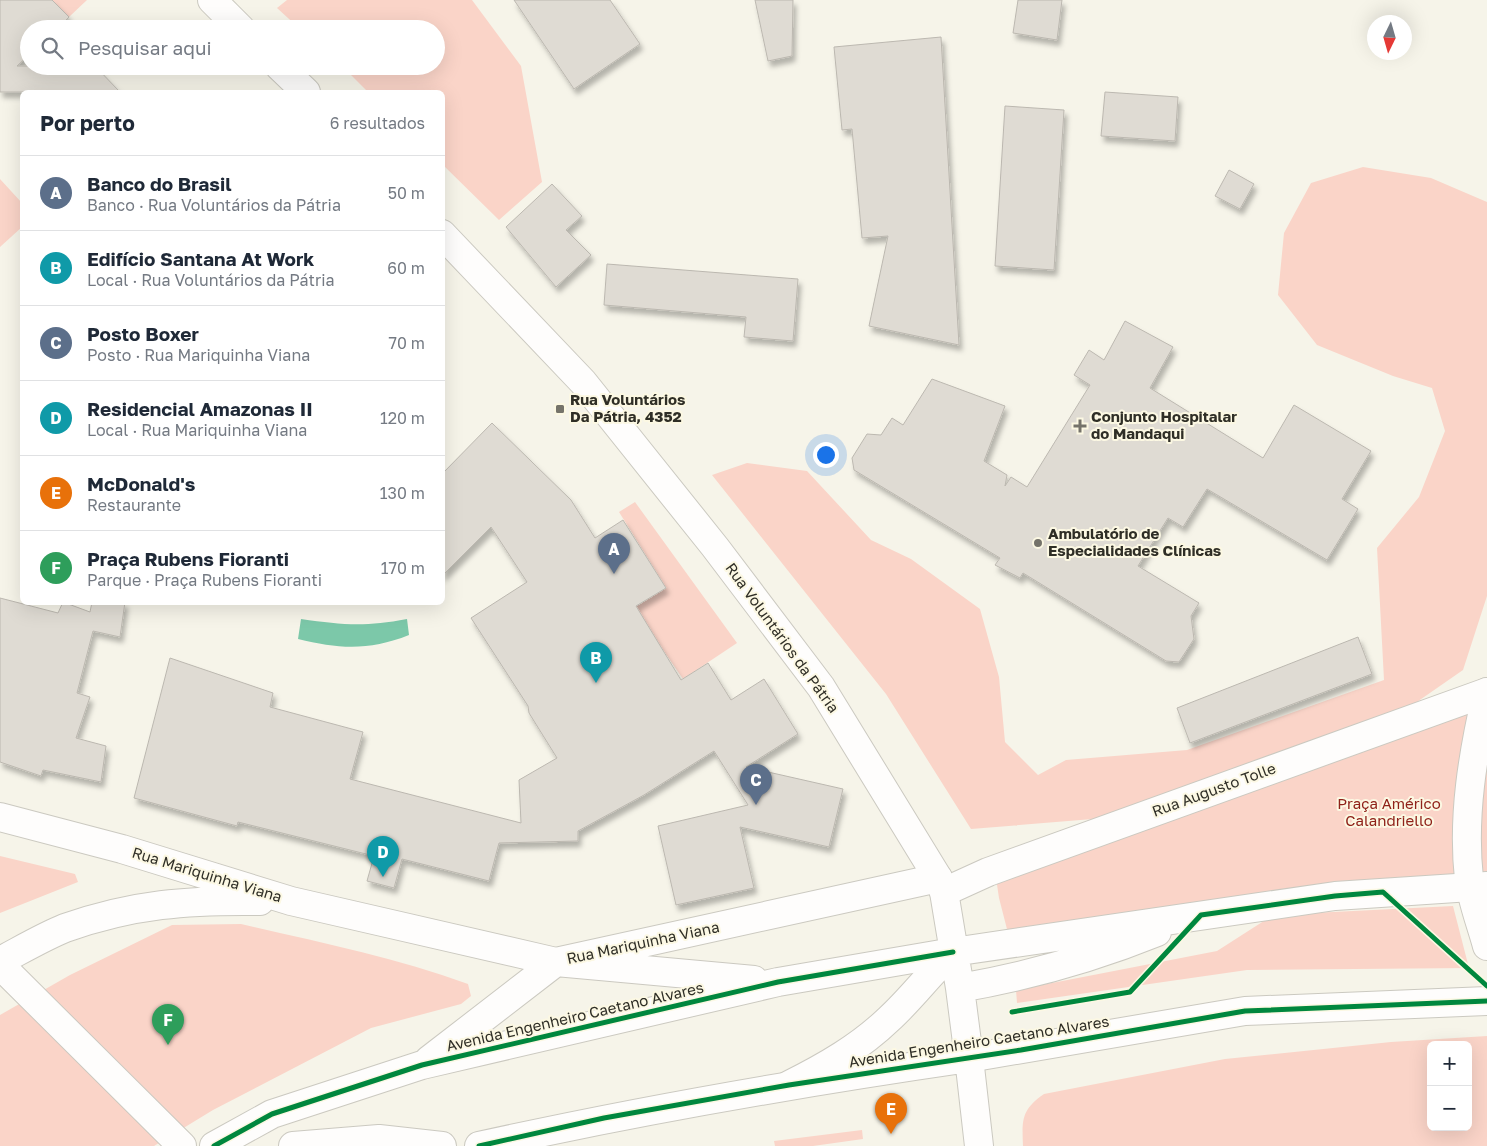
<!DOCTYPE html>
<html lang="pt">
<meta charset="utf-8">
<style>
body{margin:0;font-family:"Golos Text",sans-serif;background:#f2f2f3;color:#1f2937}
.controls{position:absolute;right:15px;bottom:15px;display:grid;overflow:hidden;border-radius:8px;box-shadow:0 5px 20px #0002}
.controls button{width:45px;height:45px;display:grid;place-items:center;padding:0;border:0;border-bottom:1px solid #e0e1e3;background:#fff;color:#1f2937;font:25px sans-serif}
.compass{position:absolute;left:1367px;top:15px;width:45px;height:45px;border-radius:50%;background:#fff;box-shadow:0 5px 20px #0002;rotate:185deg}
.you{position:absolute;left:825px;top:454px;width:18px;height:18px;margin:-12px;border:4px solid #fff;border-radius:50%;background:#1a73e8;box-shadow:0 0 0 8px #1a73e833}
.badge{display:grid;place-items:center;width:32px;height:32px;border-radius:50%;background:#7c3aed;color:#fff;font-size:16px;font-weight:700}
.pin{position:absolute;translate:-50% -41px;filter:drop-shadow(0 1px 2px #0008)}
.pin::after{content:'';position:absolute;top:26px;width:18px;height:15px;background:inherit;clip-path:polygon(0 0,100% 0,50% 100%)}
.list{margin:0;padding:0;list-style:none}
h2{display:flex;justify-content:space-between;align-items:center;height:65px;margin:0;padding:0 20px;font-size:21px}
h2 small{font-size:16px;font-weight:400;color:#747a83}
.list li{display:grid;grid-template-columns:32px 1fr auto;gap:15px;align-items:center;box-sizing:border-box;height:75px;padding:0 20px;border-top:1px solid #e0e1e3}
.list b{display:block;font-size:19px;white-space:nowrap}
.list p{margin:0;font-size:16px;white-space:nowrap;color:#747a83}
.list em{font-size:16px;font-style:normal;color:#747a83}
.icon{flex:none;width:28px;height:28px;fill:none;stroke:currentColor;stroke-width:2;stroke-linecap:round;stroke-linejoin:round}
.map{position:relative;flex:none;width:1487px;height:1146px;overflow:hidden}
.search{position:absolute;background:#fff;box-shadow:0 5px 20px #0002;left:20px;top:20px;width:425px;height:55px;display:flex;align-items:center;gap:12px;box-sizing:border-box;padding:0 18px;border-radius:28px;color:#747a83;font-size:19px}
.panel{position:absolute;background:#fff;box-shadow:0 5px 20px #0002;left:20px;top:90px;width:425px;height:515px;border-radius:8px}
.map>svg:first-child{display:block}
.green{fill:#fad4c8;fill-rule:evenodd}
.water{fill:#7cc8a9}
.building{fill:#dfdbd3;stroke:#bcb8b0;filter:url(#shadow)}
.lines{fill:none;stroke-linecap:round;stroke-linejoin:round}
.street-casing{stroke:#cbc9c0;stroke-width:30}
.secondary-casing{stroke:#cbc9c0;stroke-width:30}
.primary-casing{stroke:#cbc9c0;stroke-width:30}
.street{stroke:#fefdfc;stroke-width:28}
.secondary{stroke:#fefdfc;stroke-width:28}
.primary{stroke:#fefdfc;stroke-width:28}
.cycleway-casing{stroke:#fcf8e3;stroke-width:8}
.cycleway{stroke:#00873e;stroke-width:5}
.poi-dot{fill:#75736a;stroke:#fcf8e3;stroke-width:2}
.labels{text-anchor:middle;stroke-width:4;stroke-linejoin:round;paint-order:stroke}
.poi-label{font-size:15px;font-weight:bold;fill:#2f2e26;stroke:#fcf8e3;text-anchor:start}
.street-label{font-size:15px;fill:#2f2e26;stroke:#fcf8e3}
.park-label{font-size:15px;fill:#8f2219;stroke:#fcf8e3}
</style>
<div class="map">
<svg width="1487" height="1146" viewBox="0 0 1487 1146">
<defs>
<filter id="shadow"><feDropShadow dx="3" dy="5.5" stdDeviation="2.5" flood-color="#0004"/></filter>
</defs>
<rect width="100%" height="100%" fill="#f6f4e9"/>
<!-- green -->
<path class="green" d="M 52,0 L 87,0 L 69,17 Z
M 287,0 L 472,0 L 521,66 L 542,182 L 499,220 L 443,165 L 442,92 L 368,92 L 342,66 L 436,66 L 436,29 L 300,29 L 277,8 Z
M 1363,167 L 1431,178 L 1487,202 L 1487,596 L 1463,670 L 1414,704 L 1105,818 L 971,829 L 886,694 L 712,475 L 747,463 L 807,471 L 871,540 L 911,559 L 980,609 L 999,677 L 1005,742 L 1038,775 L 1066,760 L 1187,750 L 1384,680 L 1377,548 L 1419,497 L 1445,431 L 1432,388 L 1393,376 L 1317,345 L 1278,295 L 1284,233 L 1311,183 Z
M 0,179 L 22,203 L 22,227 L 0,247 Z
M 635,502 L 737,643 L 683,679 L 634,608 L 666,588 L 619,512 Z
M 1487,692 L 1487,886 L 1008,933 L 999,898 L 996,878 Z
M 0,856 L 75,874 L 78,882 L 0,913 Z
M 1453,906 L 1469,968 L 1247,970 L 1017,1003 L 1016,990 L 1217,951 L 1273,915 Z
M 241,924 C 317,942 395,957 468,984 L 471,996 L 461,1004 L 371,1028 L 213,1110 L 154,1146 L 0,1146 L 0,1015 L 70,975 L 172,925 Z
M 1487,1036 L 1487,1146 L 1023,1146 C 1022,1120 1021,1110 1044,1094 L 1225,1059 L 1391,1042 ZM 1431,1045 L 1468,1045 L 1468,1127 L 1431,1127 Z
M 862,1130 L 863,1139 L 813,1146 L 775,1146 L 774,1141 Z"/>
<!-- water -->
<path class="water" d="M 301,619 C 343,625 365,627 407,619 L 409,635 C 369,651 339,649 298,639 Z"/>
<!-- building -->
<path class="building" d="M 0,0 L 52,0 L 69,17 L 57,29 L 29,29 L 29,55 L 17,66 L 95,66 L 120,92 L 0,92 Z
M 514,0 L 610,0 L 640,44 L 574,89 Z
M 755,0 L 793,0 L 792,56 L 768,61 Z
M 1018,0 L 1062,0 L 1057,40 L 1013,33 Z
M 941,37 L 959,345 L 869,326 L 888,236 L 862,238 L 852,129 L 842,130 L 834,47 Z
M 1105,92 L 1178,97 L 1175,141 L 1101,136 Z
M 1005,106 L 1064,110 L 1054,270 L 995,266 Z
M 1229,170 L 1254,184 L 1240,209 L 1215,196 Z
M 552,184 L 582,216 L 566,230 L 591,255 L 556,287 L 506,227 Z
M 607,264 L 798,279 L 793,341 L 744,337 L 746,317 L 604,305 Z
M 1125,321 L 1173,347 L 1150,388 L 1263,458 L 1294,405 L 1371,451 L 1342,499 L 1358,509 L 1327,560 L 1207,489 L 1183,527 L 1168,518 L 1138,566 L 1199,603 L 1191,616 L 1194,639 L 1179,662 L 1166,661 L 1023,573 L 1020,578 L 995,565 L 1000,558 L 854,470 L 852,458 L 867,434 L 881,435 L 892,418 L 903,425 L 932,379 L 1005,406 L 984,461 L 1007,475 L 1005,486 L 1011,477 L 1027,487 L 1090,385 L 1074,375 L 1089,350 L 1104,360 Z
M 492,423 L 571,500 L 595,538 L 623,520 L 666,588 L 636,606 L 681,680 L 708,663 L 731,700 L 764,679 L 798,734 L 746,767 L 843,789 L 829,847 L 740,827 L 754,888 L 676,905 L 658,826 L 748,805 L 714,751 L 644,795 L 578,831 L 578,841 L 499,843 L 489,881 L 402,859 L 394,888 L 367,881 L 374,856 L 238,822 L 237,826 L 134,798 L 170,658 L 273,693 L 270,707 L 363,732 L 350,779 L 521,823 L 519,780 L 557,758 L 529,713 L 528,706 L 471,618 L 527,582 L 491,527 L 442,576 L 442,474 Z
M 0,598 L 58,613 L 63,602 L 90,612 L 92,602 L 125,602 L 120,637 L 93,631 L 77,693 L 90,697 L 76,738 L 106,746 L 101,782 L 43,770 L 41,776 L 0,762 Z
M 1358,637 L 1372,674 L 1190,743 L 1177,708 Z"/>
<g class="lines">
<defs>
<path id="street" d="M 944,892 L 988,872 L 1487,692"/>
<path id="secondary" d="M 1487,692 C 1473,753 1462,816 1469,879 C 1472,901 1481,924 1487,946
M 0,817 L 122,849 L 291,901 L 556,962 L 938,878
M 0,961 C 21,950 43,937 65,928 C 133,904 188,900 260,901
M 0,965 L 182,1146
M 429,1060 L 556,962 L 754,980
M 214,1146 L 272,1114 L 422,1065 L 778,982 L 953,952
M 293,1146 L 379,1139 L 442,1146
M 479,1146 C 641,1110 804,1082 969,1058 L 979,1146"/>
<path id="primary" d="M 212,0 L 241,29
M 279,66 L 306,92
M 442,234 L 583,382 L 715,547 L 821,687 L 938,878 L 944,892 L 960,988 L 969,1058 L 1245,1011 L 1487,1001
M 953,952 L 1335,896 L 1487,886
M 960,988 C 1028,976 1093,958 1157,932
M 789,1085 C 825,1067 860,1047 889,1019 C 912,998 930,973 953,952"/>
</defs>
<!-- street casing -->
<use href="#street" class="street-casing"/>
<!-- secondary casing -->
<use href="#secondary" class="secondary-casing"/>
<!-- primary casing -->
<use href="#primary" class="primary-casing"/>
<!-- street -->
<use href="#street" class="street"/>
<!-- secondary -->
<use href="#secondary" class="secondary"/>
<!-- primary -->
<use href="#primary" class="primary"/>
<defs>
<path id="cycleway" d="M 1012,1012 L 1130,992 L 1201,915 L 1335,896 L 1383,892 L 1487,986
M 214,1146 L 272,1114 L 422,1065 L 778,982 L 953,952
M 479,1146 L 604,1118 L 789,1085 L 1021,1050 L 1245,1011 L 1487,1001"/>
</defs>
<!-- cycleway casing -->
<use href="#cycleway" class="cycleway-casing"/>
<!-- cycleway -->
<use href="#cycleway" class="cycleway"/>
</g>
<!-- markers -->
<g class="poi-dot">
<rect x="555" y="404" width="10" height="10" rx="2.5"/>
<path d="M1077.5 418.5h5v5h5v5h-5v5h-5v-5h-5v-5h5z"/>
<circle cx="1038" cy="543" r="5"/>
</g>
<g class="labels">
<!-- poi labels -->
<g class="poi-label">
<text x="570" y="405">Rua Voluntários<tspan x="570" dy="17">Da Pátria, 4352</tspan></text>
<text x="1091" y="422">Conjunto Hospitalar<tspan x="1091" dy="17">do Mandaqui</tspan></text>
<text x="1048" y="539">Ambulatório de<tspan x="1048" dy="17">Especialidades Clínicas</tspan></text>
</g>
<!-- street labels -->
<g class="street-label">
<text transform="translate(782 638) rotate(54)" y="5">Rua Voluntários da Pátria</text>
<text transform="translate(1214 790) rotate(-20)" y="5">Rua Augusto Tolle</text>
<text transform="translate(207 875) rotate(17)" y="5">Rua Mariquinha Viana</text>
<text transform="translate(643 943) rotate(-12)" y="5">Rua Mariquinha Viana</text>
<text transform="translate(575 1017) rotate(-13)" y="5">Avenida Engenheiro Caetano Alvares</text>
<text transform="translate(979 1042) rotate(-9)" y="5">Avenida Engenheiro Caetano Alvares</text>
</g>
<!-- park labels -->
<g class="park-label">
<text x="1389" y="809">Praça Américo<tspan x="1389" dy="17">Calandriello</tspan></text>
</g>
</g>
</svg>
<div class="controls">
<button>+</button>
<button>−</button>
</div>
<svg class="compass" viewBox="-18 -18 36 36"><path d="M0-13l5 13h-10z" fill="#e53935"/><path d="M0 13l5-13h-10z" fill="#747a83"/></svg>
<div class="you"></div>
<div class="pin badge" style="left:614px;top:574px;background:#5c6f8a">A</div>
<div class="pin badge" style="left:596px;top:683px;background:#0f9aa8">B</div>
<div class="pin badge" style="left:756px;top:805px;background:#5c6f8a">C</div>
<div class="pin badge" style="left:383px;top:877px;background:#0f9aa8">D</div>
<div class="pin badge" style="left:891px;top:1134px;background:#e8710a">E</div>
<div class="pin badge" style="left:168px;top:1045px;background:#2e9e5b">F</div>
<div class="search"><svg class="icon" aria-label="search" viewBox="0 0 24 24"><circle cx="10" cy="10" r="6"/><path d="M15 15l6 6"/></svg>Pesquisar aqui</div>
<section class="panel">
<h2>Por perto<small>6 resultados</small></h2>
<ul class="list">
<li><span class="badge" style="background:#5c6f8a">A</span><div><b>Banco do Brasil</b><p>Banco · Rua Voluntários da Pátria</p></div><em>50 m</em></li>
<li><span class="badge" style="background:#0f9aa8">B</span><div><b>Edifício Santana At Work</b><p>Local · Rua Voluntários da Pátria</p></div><em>60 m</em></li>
<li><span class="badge" style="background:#5c6f8a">C</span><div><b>Posto Boxer</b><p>Posto · Rua Mariquinha Viana</p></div><em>70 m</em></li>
<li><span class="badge" style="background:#0f9aa8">D</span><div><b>Residencial Amazonas II</b><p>Local · Rua Mariquinha Viana</p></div><em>120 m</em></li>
<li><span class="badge" style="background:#e8710a">E</span><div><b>McDonald's</b><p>Restaurante</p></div><em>130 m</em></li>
<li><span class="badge" style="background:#2e9e5b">F</span><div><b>Praça Rubens Fioranti</b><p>Parque · Praça Rubens Fioranti</p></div><em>170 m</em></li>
</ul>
</section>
</div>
